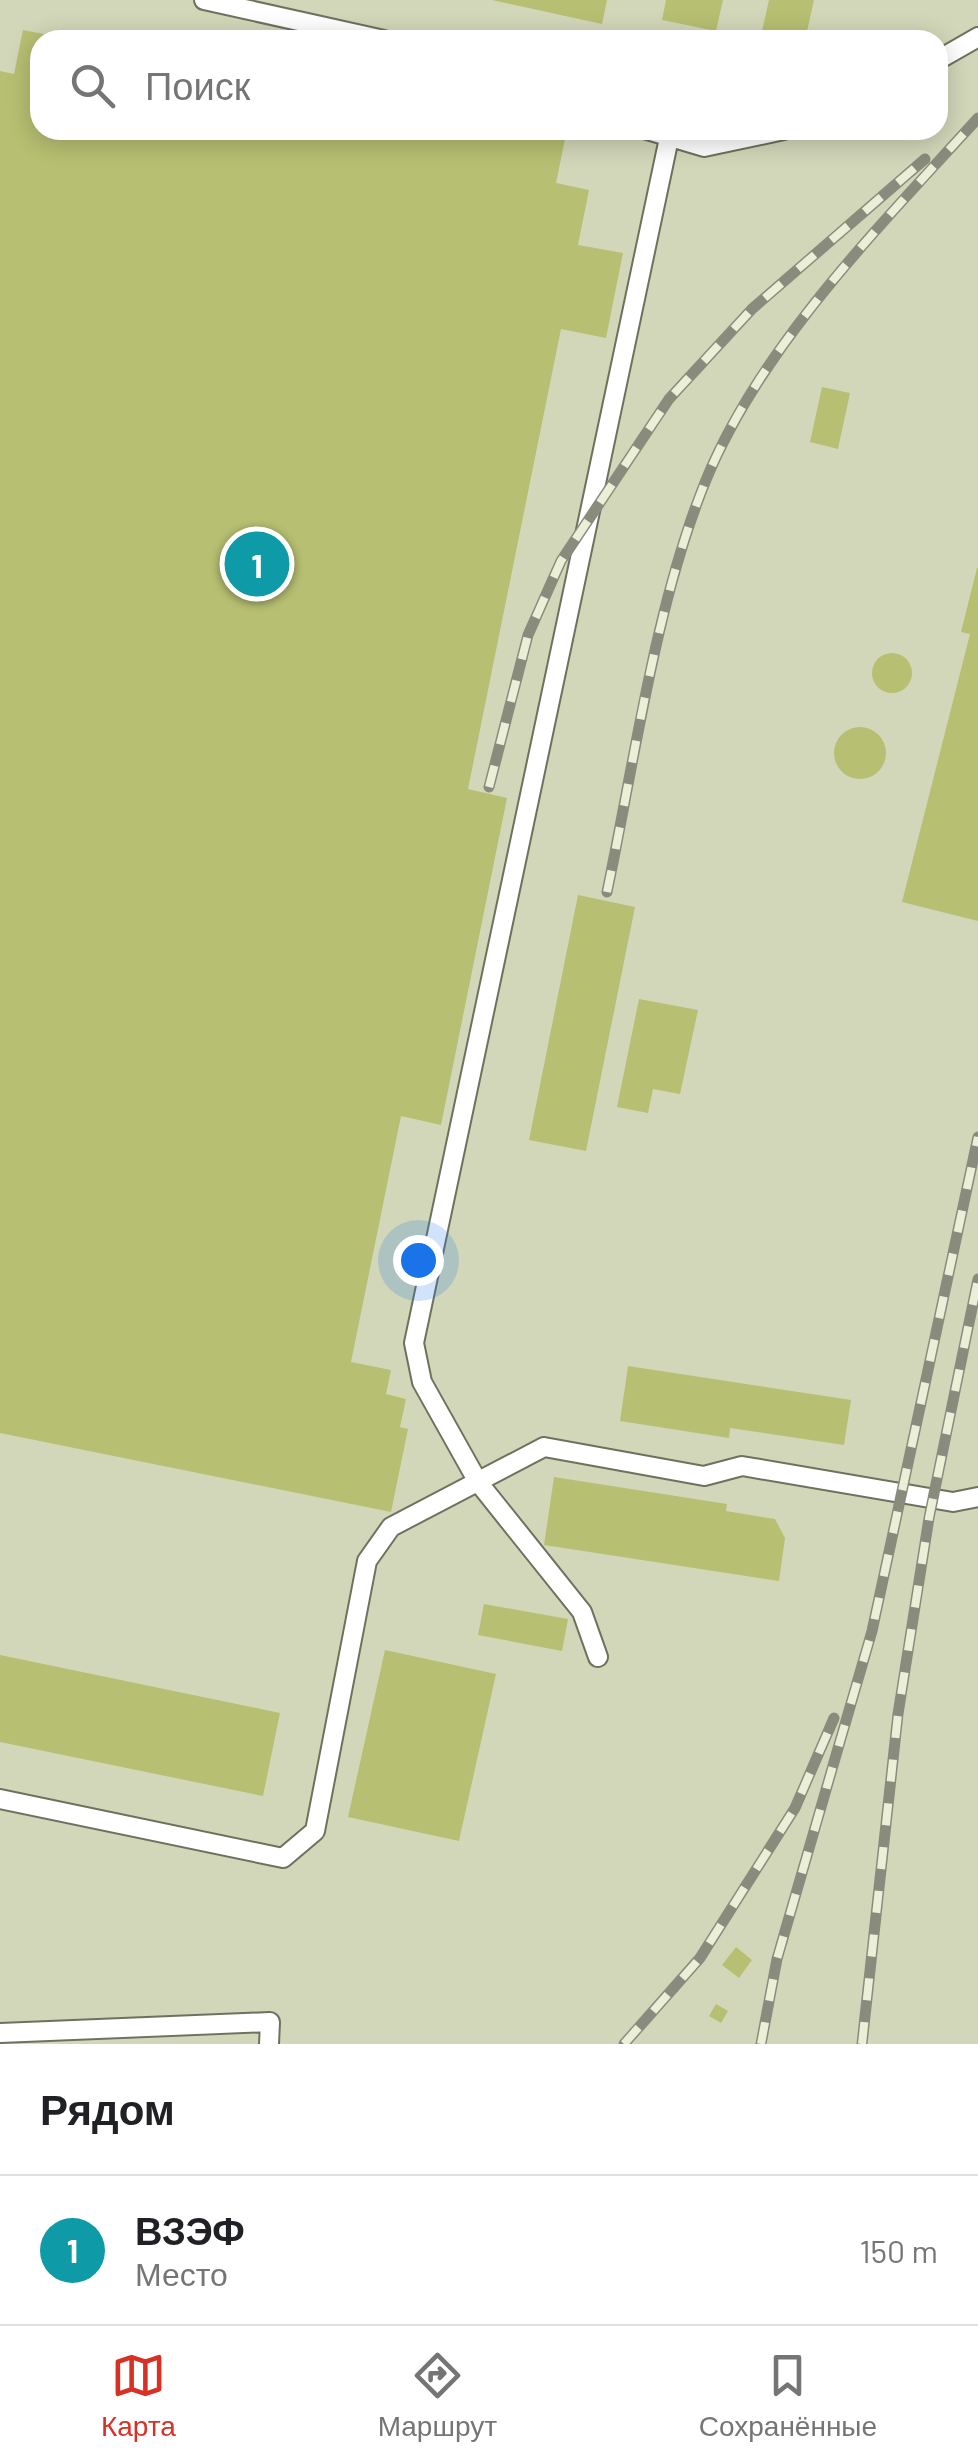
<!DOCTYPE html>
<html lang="ru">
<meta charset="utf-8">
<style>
body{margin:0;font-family:Barlow,sans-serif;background:#f6f6f6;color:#202124}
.you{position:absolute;left:418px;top:1260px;width:35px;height:35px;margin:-25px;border:8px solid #fff;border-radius:50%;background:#1a73e8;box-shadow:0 0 0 15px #1a73e833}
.badge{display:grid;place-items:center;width:65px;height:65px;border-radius:50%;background:#d93025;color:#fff;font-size:32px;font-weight:700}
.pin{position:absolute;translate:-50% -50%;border:5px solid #fff;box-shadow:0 2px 10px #0006}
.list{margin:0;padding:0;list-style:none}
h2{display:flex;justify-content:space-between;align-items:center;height:130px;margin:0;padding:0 40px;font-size:42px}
h2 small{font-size:32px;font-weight:400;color:#757577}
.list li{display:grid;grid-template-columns:65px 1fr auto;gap:30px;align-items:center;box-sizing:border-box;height:150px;padding:0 40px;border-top:2px solid #e0e0e0}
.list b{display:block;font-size:38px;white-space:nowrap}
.list p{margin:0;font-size:32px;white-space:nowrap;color:#757577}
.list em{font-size:32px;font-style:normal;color:#757577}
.icon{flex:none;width:55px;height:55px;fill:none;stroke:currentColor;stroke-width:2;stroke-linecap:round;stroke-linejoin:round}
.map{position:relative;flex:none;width:978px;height:2044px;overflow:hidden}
.search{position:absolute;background:#fff;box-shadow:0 5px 25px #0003;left:30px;right:30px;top:30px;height:110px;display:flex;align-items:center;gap:25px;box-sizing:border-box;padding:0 35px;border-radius:30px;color:#757577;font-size:38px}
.sheet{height:280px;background:#fff}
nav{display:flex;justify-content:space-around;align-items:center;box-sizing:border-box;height:140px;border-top:2px solid #e0e0e0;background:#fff;font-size:28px;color:#757577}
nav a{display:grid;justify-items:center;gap:5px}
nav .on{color:#d93025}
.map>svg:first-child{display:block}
.built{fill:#d3d7b9;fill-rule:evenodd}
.building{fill:#b7bf72}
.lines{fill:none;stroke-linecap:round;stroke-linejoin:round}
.service-casing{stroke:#6e715d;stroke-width:22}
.service{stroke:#fff;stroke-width:18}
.rail-casing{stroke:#898c7c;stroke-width:11}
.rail{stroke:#ecefd8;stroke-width:8;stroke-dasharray:22;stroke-linecap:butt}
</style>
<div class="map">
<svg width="978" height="2044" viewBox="0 0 978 2044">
<rect width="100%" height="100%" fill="#dee2cb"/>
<!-- built -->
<path class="built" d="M 0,0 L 978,0 L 978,2044 L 0,2044 ZM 40,40 L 938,40 L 938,130 L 40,130 Z"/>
<!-- building -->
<path class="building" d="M 492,0 L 607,0 L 602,24 Z
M 666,0 L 723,0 L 716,31 L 662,20 Z
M 769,0 L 814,0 L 805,40 L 762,31 Z
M 23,30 L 64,38 L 40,40 L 40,130 L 520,130 L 565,139 L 556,183 L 589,190 L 578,245 L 623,253 L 606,338 L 561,329 L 468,789 L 507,798 L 441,1125 L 401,1116 L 351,1362 L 391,1370 L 386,1394 L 406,1399 L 400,1427 L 408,1429 L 391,1512 L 0,1433 L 0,71 L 14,74 Z
M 822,387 L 850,393 L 838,449 L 810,442 Z
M 977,568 L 978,568 L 978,921 L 902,902 L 970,634 L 961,632 Z
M872 673a20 20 0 1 1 40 0a20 20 0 1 1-40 0Z
M834 753a26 26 0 1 1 52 0a26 26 0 1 1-52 0Z
M 578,895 L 635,907 L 586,1151 L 529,1140 Z
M 639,999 L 698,1010 L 680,1094 L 653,1089 L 648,1113 L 617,1107 Z
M 628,1366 L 851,1400 L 844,1445 L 730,1428 L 729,1438 L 620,1421 Z
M 554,1477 L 727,1504 L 726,1511 L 775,1519 L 785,1538 L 779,1581 L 544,1545 Z
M 484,1604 L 568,1619 L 562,1651 L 478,1635 Z
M 385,1650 L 496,1674 L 459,1841 L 348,1817 Z
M 0,1655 L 280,1713 L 263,1796 L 0,1742 Z
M 736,1947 L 752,1960 L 739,1978 L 722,1965 Z
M 716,2004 L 728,2011 L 721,2023 L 709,2016 Z"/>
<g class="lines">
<defs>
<path id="service" d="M 204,0 L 384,40
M 938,60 L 978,37
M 647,130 L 704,147 L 784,130
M 598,1657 L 582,1612 L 478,1482 L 422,1382 L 414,1343 L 669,138
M 0,1799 L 283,1858 L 315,1831 L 367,1561 L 391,1527 L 544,1447 L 704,1476 L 742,1466 L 953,1502 L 978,1497
M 0,2033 L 270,2022 L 269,2044"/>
</defs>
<!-- service casing -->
<use href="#service" class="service-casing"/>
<!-- service -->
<use href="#service" class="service"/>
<defs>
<path id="rail" d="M 489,787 L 528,635 L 561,561 L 669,399 L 752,309 L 925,159
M 607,892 C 635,759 655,605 706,480 C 762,344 881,225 978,118
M 624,2044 L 700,1958 L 795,1808 L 834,1718
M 761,2044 L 777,1959 L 872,1631 L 978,1137
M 862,2044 L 898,1714 L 929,1518 L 978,1279"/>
</defs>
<!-- rail casing -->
<use href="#rail" class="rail-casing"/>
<!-- rail -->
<use href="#rail" class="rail"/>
</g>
</svg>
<div class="you"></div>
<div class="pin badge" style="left:257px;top:564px;background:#0f9aa8">1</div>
<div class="search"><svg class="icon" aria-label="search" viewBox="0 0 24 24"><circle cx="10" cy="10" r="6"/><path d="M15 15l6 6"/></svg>Поиск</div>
</div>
<section class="sheet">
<h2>Рядом<small></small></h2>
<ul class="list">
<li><span class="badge" style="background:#0f9aa8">1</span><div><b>ВЗЭФ</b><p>Место</p></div><em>150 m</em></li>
</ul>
</section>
<nav>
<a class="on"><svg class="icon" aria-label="map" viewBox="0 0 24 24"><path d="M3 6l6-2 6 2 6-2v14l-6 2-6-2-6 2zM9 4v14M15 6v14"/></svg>Карта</a>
<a><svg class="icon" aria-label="directions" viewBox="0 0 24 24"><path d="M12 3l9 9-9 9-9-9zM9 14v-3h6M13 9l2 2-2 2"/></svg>Маршрут</a>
<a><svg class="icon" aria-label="saved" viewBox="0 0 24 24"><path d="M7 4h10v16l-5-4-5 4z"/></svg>Сохранённые</a>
</nav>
